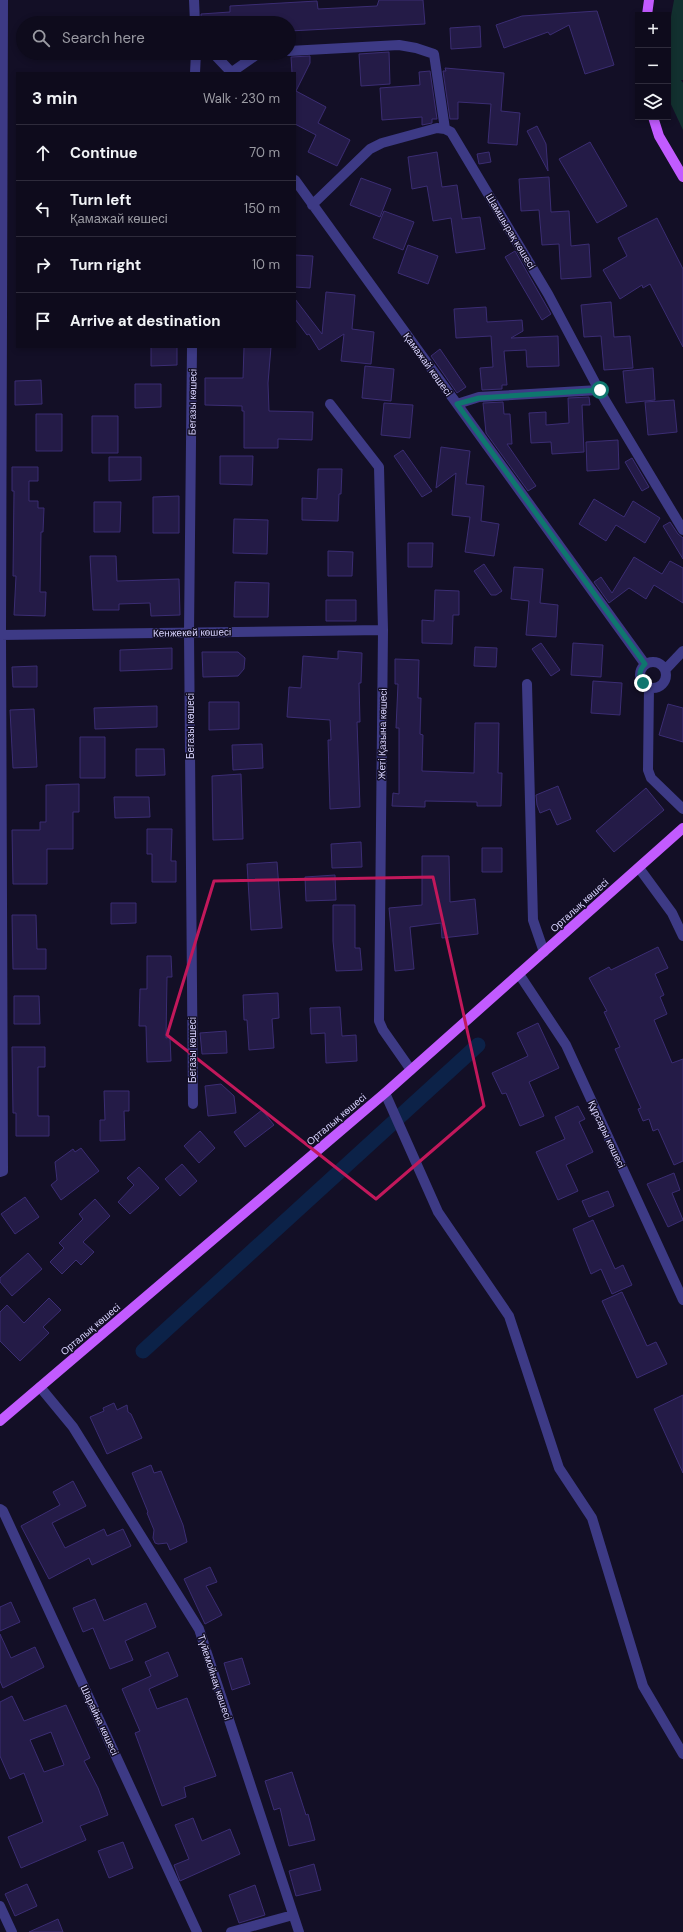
<!DOCTYPE html>
<meta charset="utf-8">
<style>
body{margin:0;font-family:"DM Sans",sans-serif;background:#1c1929;color:#f1f3f6}
.controls{position:absolute;right:12px;top:12px;display:grid;overflow:hidden;border-radius:0px;box-shadow:0 2px 6px #0003}
.controls button{width:36px;height:36px;display:grid;place-items:center;padding:0;border:0;border-bottom:1px solid #2e2b3b;background:#0e0b1c;color:#f1f3f6;font:20px sans-serif}
.stop{position:absolute;width:12px;height:12px;margin:-9px;border:3px solid #0f766e;border-radius:50%;background:#fff}
.stop.end{background:#0f766e;border-color:#fff;box-shadow:0 1px 4px #0008}
.list{margin:0;padding:0;list-style:none}
h2{display:flex;justify-content:space-between;align-items:center;height:52px;margin:0;padding:0 16px;font-size:17px}
h2 small{font-size:13px;font-weight:400;color:#9b9ba3}
.list li{display:grid;grid-template-columns:26px 1fr auto;gap:12px;align-items:center;box-sizing:border-box;height:56px;padding:0 16px;border-top:1px solid #2e2b3b}
.list b{display:block;font-size:15px;white-space:nowrap}
.list p{margin:0;font-size:13px;white-space:nowrap;color:#9b9ba3}
.list em{font-size:13px;font-style:normal;color:#9b9ba3}
.icon{flex:none;width:22px;height:22px;fill:none;stroke:currentColor;stroke-width:2;stroke-linecap:round;stroke-linejoin:round}
.map{position:relative;flex:none;width:683px;height:1932px;overflow:hidden}
.search{position:absolute;background:#0e0b1c;box-shadow:0 2px 6px #0003;left:16px;top:16px;width:280px;height:44px;display:flex;align-items:center;gap:10px;box-sizing:border-box;padding:0 14px;border-radius:22px;color:#9b9ba3;font-size:15px}
.panel{position:absolute;background:#0e0b1c;box-shadow:0 2px 6px #0003;left:16px;top:72px;width:280px;height:276px;border-radius:0px}
.map>svg:first-child{display:block}
.green{fill:#12302f}
.lines{fill:none;stroke-linecap:round;stroke-linejoin:round}
.canal{stroke:#0c2248;stroke-width:15}
.building{fill:#241b47;stroke:#3b2d73;fill-rule:evenodd}
.minor{stroke:#3d3a85;stroke-width:10}
.major{stroke:#c25bff;stroke-width:10}
.route{stroke:#0f766e;stroke-width:5}
.marked{fill:none;stroke:#c2185b;stroke-width:3;stroke-linejoin:round}
.labels{text-anchor:middle;stroke-width:3;stroke-linejoin:round;paint-order:stroke}
.street-label{font-size:10px;fill:#d9d4ff;stroke:#130f26}
</style>
<div class="map">
<svg width="683" height="1932" viewBox="0 0 683 1932">
<rect width="100%" height="100%" fill="#130f26"/>
<!-- green -->
<path class="green" d="M 674,0 L 683,0 L 683,80 L 681,80 L 683,83 L 683,130 L 668,98 L 668,33 Z"/>
<g class="lines">
<!-- canal -->
<path class="canal" d="M 143,1351 L 478,1045"/>
</g>
<!-- building -->
<path class="building" d="M 379,0 L 423,0 L 425,24 L 289,31 L 289,23 L 201,23 L 201,14 L 230,12 L 230,6 L 317,1 L 318,9 L 377,6 Z
M 597,11 L 614,65 L 585,74 L 569,25 L 550,35 L 548,32 L 504,48 L 496,25 L 522,16 Z
M 480,26 L 481,47 L 451,49 L 450,28 Z
M 389,52 L 390,84 L 361,86 L 359,54 Z
M 310,56 L 310,63 L 296,91 L 326,107 L 318,123 L 350,140 L 337,166 L 308,152 L 316,135 L 295,124 L 295,73 L 292,73 L 291,57 Z
M 445,68 L 504,73 L 501,111 L 520,113 L 517,145 L 488,143 L 491,104 L 458,102 L 458,119 L 450,119 L 443,71 L 446,71 Z
M 430,71 L 437,119 L 432,119 L 432,123 L 422,125 L 422,117 L 382,120 L 380,88 L 420,85 L 419,72 Z
M 537,126 L 546,144 L 548,171 L 527,131 Z
M 590,142 L 627,206 L 597,223 L 559,159 Z
M 437,152 L 442,187 L 457,185 L 462,219 L 480,217 L 485,249 L 456,253 L 451,218 L 433,221 L 427,186 L 412,189 L 408,157 Z
M 489,152 L 491,162 L 479,164 L 477,154 Z
M 549,177 L 551,212 L 569,211 L 571,246 L 589,244 L 591,277 L 561,279 L 559,244 L 542,245 L 539,210 L 521,211 L 519,179 Z
M 361,178 L 391,189 L 380,217 L 350,205 Z
M 384,211 L 414,222 L 403,250 L 373,238 Z
M 657,218 L 683,269 L 683,347 L 650,284 L 643,288 L 642,285 L 620,299 L 603,270 L 627,256 L 618,238 Z
M 408,245 L 438,256 L 428,284 L 398,273 Z
M 515,251 L 551,314 L 542,320 L 505,257 Z
M 295,255 L 313,256 L 310,288 L 295,287 Z
M 326,292 L 355,295 L 352,329 L 374,332 L 371,364 L 341,361 L 344,334 L 319,350 L 309,334 L 307,335 L 295,319 L 295,299 L 322,334 Z
M 611,302 L 614,337 L 630,336 L 633,368 L 604,370 L 601,336 L 584,337 L 581,305 Z
M 486,307 L 487,322 L 522,320 L 523,331 L 511,338 L 558,336 L 559,366 L 527,367 L 526,350 L 504,351 L 507,385 L 502,385 L 502,389 L 482,390 L 480,368 L 493,367 L 491,336 L 456,338 L 454,309 Z
M 151,347 L 177,347 L 177,365 L 151,366 Z
M 244,347 L 271,347 L 268,383 L 269,411 L 313,412 L 312,440 L 278,439 L 278,448 L 244,448 L 244,411 L 242,411 L 242,406 L 205,405 L 205,378 L 243,378 Z
M 440,349 L 466,387 L 457,393 L 431,356 Z
M 365,366 L 394,369 L 391,401 L 362,398 Z
M 653,368 L 655,400 L 626,403 L 623,371 Z
M 41,380 L 42,404 L 15,405 L 15,381 Z
M 135,384 L 161,384 L 161,407 L 135,408 Z
M 589,397 L 590,405 L 582,405 L 584,452 L 552,454 L 551,442 L 531,443 L 529,413 L 546,412 L 546,425 L 569,423 L 568,398 Z
M 674,400 L 677,432 L 648,435 L 645,402 Z
M 503,402 L 504,414 L 510,414 L 512,444 L 507,444 L 536,486 L 528,491 L 486,433 L 483,403 Z
M 384,403 L 413,405 L 410,438 L 381,435 Z
M 36,414 L 62,414 L 62,451 L 36,451 Z
M 92,416 L 118,416 L 118,453 L 92,453 Z
M 618,440 L 619,469 L 587,471 L 586,442 Z
M 441,447 L 470,451 L 466,484 L 484,486 L 481,521 L 499,524 L 494,556 L 465,552 L 470,517 L 452,515 L 456,473 L 436,488 Z
M 403,450 L 432,491 L 422,497 L 394,456 Z
M 220,456 L 253,456 L 252,485 L 220,484 Z
M 109,457 L 141,457 L 141,480 L 109,481 Z
M 632,458 L 649,487 L 642,491 L 625,462 Z
M 12,467 L 38,467 L 38,481 L 29,481 L 29,501 L 38,501 L 38,508 L 44,508 L 43,532 L 41,532 L 40,592 L 46,592 L 45,616 L 14,615 L 16,576 L 13,576 L 14,491 L 12,491 Z
M 318,469 L 342,469 L 341,494 L 339,494 L 338,521 L 302,520 L 302,498 L 317,499 Z
M 179,496 L 179,533 L 153,533 L 153,497 Z
M 594,499 L 624,517 L 633,501 L 660,518 L 645,543 L 616,525 L 606,541 L 579,524 Z
M 94,502 L 121,502 L 120,532 L 94,532 Z
M 234,519 L 268,520 L 267,554 L 233,553 Z
M 670,522 L 678,534 L 683,538 L 683,559 L 663,526 Z
M 408,543 L 433,543 L 432,567 L 408,567 Z
M 328,551 L 353,552 L 352,576 L 328,576 Z
M 90,556 L 116,556 L 117,581 L 179,579 L 180,615 L 151,616 L 150,603 L 119,604 L 119,610 L 93,610 Z
M 634,557 L 662,574 L 670,561 L 683,568 L 683,603 L 654,585 L 646,599 L 629,588 L 609,603 L 594,582 L 601,577 L 612,593 Z
M 484,564 L 502,591 L 496,595 L 491,595 L 474,571 Z
M 514,567 L 543,569 L 540,603 L 558,605 L 556,637 L 526,635 L 529,601 L 511,599 Z
M 235,582 L 269,583 L 268,617 L 234,617 Z
M 435,590 L 459,591 L 459,615 L 453,615 L 452,644 L 422,643 L 422,620 L 434,621 Z
M 326,600 L 356,600 L 356,621 L 326,621 Z
M 541,643 L 560,670 L 551,676 L 532,649 Z
M 573,643 L 603,645 L 601,677 L 571,675 Z
M 475,647 L 497,648 L 496,667 L 474,666 Z
M 172,648 L 172,669 L 120,671 L 120,650 Z
M 338,651 L 362,653 L 361,683 L 359,683 L 360,722 L 357,722 L 360,807 L 330,809 L 328,740 L 331,740 L 330,720 L 287,717 L 289,687 L 301,688 L 303,656 L 338,659 Z
M 202,652 L 238,652 L 245,658 L 244,669 L 238,676 L 203,677 Z
M 395,659 L 419,660 L 418,698 L 421,698 L 420,734 L 423,735 L 422,771 L 474,773 L 475,723 L 499,723 L 498,773 L 502,773 L 501,806 L 477,806 L 477,802 L 425,801 L 425,807 L 392,806 L 393,793 L 399,794 L 399,728 L 396,728 L 398,684 L 395,684 Z
M 37,666 L 37,687 L 13,687 L 12,667 Z
M 593,681 L 622,683 L 620,715 L 591,713 Z
M 209,702 L 239,702 L 239,729 L 209,730 Z
M 668,704 L 683,708 L 683,742 L 659,735 Z
M 157,706 L 157,727 L 95,729 L 94,708 Z
M 34,709 L 37,767 L 13,768 L 10,710 Z
M 80,737 L 105,737 L 105,778 L 80,778 Z
M 262,744 L 263,768 L 233,770 L 232,745 Z
M 136,749 L 164,749 L 165,775 L 136,776 Z
M 241,774 L 243,839 L 213,840 L 212,776 Z
M 79,784 L 79,812 L 73,812 L 73,849 L 47,849 L 47,884 L 13,884 L 12,830 L 40,830 L 40,822 L 46,822 L 46,785 Z
M 558,786 L 571,819 L 557,825 L 550,809 L 540,813 L 537,805 L 536,795 Z
M 646,788 L 664,810 L 614,852 L 596,831 Z
M 114,797 L 149,797 L 150,817 L 115,818 Z
M 147,829 L 172,829 L 171,861 L 176,861 L 176,882 L 152,882 L 152,854 L 147,854 Z
M 361,842 L 362,867 L 332,868 L 331,844 Z
M 482,848 L 502,848 L 502,872 L 482,872 Z
M 422,856 L 449,856 L 450,902 L 475,899 L 478,934 L 442,938 L 441,923 L 410,927 L 414,969 L 395,971 L 389,908 L 422,905 Z
M 277,862 L 282,928 L 251,930 L 247,864 Z
M 335,875 L 336,900 L 306,901 L 305,877 Z
M 111,903 L 136,903 L 136,923 L 111,924 Z
M 333,905 L 355,905 L 355,948 L 360,948 L 362,970 L 336,971 L 333,941 Z
M 12,915 L 36,915 L 37,949 L 46,949 L 46,969 L 13,969 Z
M 658,947 L 668,968 L 655,974 L 664,995 L 660,997 L 667,1014 L 654,1020 L 672,1063 L 683,1059 L 683,1161 L 674,1165 L 658,1129 L 653,1131 L 649,1119 L 643,1121 L 638,1109 L 641,1108 L 615,1049 L 620,1047 L 604,1012 L 607,1011 L 589,978 L 609,967 L 611,970 Z
M 147,956 L 171,956 L 172,977 L 167,977 L 166,1038 L 170,1037 L 171,1061 L 147,1062 L 146,1026 L 139,1026 L 140,989 L 147,989 Z
M 278,993 L 279,1018 L 272,1019 L 274,1048 L 249,1050 L 247,1020 L 244,1020 L 243,995 Z
M 14,996 L 39,996 L 40,1024 L 14,1024 Z
M 340,1007 L 342,1036 L 356,1035 L 357,1061 L 326,1063 L 325,1033 L 311,1034 L 310,1008 Z
M 538,1023 L 559,1068 L 529,1082 L 544,1116 L 520,1126 L 506,1093 L 502,1094 L 492,1073 L 528,1056 L 517,1033 Z
M 226,1031 L 227,1053 L 202,1054 L 200,1033 Z
M 12,1047 L 45,1047 L 45,1067 L 38,1067 L 38,1116 L 49,1116 L 49,1136 L 16,1136 L 16,1113 L 13,1113 Z
M 221,1084 L 234,1096 L 236,1113 L 208,1116 L 205,1086 Z
M 104,1091 L 129,1091 L 129,1111 L 124,1111 L 125,1140 L 100,1141 L 100,1120 L 105,1120 Z
M 578,1106 L 585,1119 L 579,1122 L 593,1152 L 566,1165 L 578,1191 L 558,1200 L 536,1152 L 565,1139 L 555,1117 Z
M 262,1110 L 274,1125 L 245,1147 L 234,1132 Z
M 200,1131 L 215,1148 L 199,1163 L 184,1146 Z
M 81,1148 L 99,1171 L 61,1200 L 51,1185 L 57,1180 L 55,1162 L 73,1149 L 75,1152 Z
M 182,1164 L 197,1181 L 180,1196 L 165,1179 Z
M 139,1167 L 159,1188 L 130,1214 L 118,1202 L 134,1185 L 127,1178 Z
M 674,1173 L 680,1190 L 672,1193 L 683,1220 L 668,1227 L 647,1184 Z
M 608,1191 L 614,1206 L 589,1217 L 582,1201 Z
M 25,1197 L 39,1217 L 15,1234 L 1,1214 Z
M 95,1199 L 110,1216 L 83,1242 L 94,1252 L 81,1265 L 76,1260 L 62,1274 L 50,1262 L 64,1248 L 59,1243 L 83,1219 L 79,1214 Z
M 593,1220 L 615,1269 L 623,1265 L 632,1285 L 612,1294 L 601,1269 L 591,1274 L 573,1229 Z
M 28,1253 L 42,1269 L 12,1296 L 0,1282 L 0,1278 Z
M 622,1292 L 647,1346 L 656,1342 L 667,1364 L 637,1378 L 602,1301 Z
M 49,1298 L 61,1310 L 43,1327 L 49,1333 L 20,1361 L 0,1341 L 0,1312 L 7,1305 L 24,1323 Z
M 683,1395 L 683,1473 L 654,1409 Z
M 114,1403 L 117,1410 L 127,1405 L 128,1412 L 131,1414 L 142,1438 L 107,1454 L 90,1417 L 104,1411 L 103,1408 Z
M 151,1465 L 154,1473 L 161,1471 L 183,1525 L 187,1542 L 170,1550 L 167,1543 L 158,1544 L 155,1543 L 153,1538 L 154,1530 L 147,1513 L 148,1512 L 132,1473 Z
M 73,1481 L 86,1506 L 52,1523 L 65,1548 L 104,1529 L 107,1536 L 123,1529 L 131,1546 L 92,1565 L 89,1558 L 49,1579 L 21,1526 L 60,1505 L 53,1492 Z
M 210,1567 L 217,1582 L 206,1586 L 222,1615 L 205,1624 L 184,1579 Z
M 95,1599 L 104,1621 L 146,1603 L 156,1627 L 125,1641 L 133,1660 L 110,1669 L 93,1628 L 83,1632 L 73,1608 Z
M 11,1602 L 20,1622 L 0,1631 L 0,1607 Z
M 0,1634 L 11,1658 L 35,1647 L 44,1667 L 3,1688 L 0,1681 Z
M 168,1652 L 178,1676 L 149,1689 L 157,1709 L 187,1698 L 216,1776 L 184,1787 L 186,1797 L 162,1806 L 135,1733 L 140,1731 L 122,1689 L 151,1676 L 145,1662 Z
M 242,1658 L 250,1684 L 232,1690 L 224,1663 Z
M 12,1696 L 24,1721 L 66,1705 L 90,1758 L 84,1761 L 98,1788 L 108,1815 L 80,1826 L 86,1840 L 21,1868 L 8,1837 L 43,1822 L 24,1773 L 10,1779 L 0,1756 L 0,1702 ZM 51,1732 L 64,1765 L 44,1772 L 30,1740 Z
M 292,1772 L 306,1815 L 308,1814 L 315,1840 L 289,1846 L 280,1808 L 274,1810 L 265,1781 Z
M 193,1818 L 202,1841 L 230,1829 L 240,1854 L 180,1881 L 174,1865 L 189,1859 L 175,1825 Z
M 123,1842 L 133,1868 L 109,1878 L 98,1851 Z
M 314,1864 L 321,1890 L 296,1896 L 289,1871 Z
M 27,1884 L 37,1906 L 15,1916 L 5,1894 Z
M 255,1885 L 265,1915 L 239,1923 L 229,1895 Z
M 58,1919 L 63,1932 L 29,1932 Z"/>
<g class="lines">
<!-- minor -->
<path class="minor" d="M 194,0 L 195,23
M 289,51 L 399,45 L 416,48 L 434,54 L 445,129 L 451,132 L 548,294 L 599,390 L 683,530
M 213,53 L 232,73
M 232,72 L 259,53
M 195,73 L 196,53
M 295,180 L 645,664
M 312,205 L 370,149 L 382,143 L 437,128 L 445,129
M 192,347 L 189,632 L 193,1104
M 330,404 L 379,467 L 383,630 L 379,1021 L 383,1030 L 411,1070
M 457,404 L 479,397 L 599,390
M 0,635 L 383,630
M640 675a13 13 0 1 1 26 0a13 13 0 1 1-26 0Z
M 665,670 L 683,651
M 527,684 L 533,920 L 544,952
M 649,687 L 648,770 L 651,778 L 683,809
M 639,868 L 672,913 L 683,936
M 519,974 L 566,1045 L 683,1300
M 385,1093 L 438,1212 L 509,1316 L 559,1468 L 592,1518 L 643,1686 L 683,1754
M 0,1172 L 3,1171 L 1,635 L 3,0
M 40,1387 L 73,1427 L 199,1629 L 299,1932
M 0,1509 L 3,1511 L 197,1932
M 0,1906 L 12,1932
M 231,1932 L 293,1915"/>
<!-- major -->
<path class="major" d="M 647,15 L 649,0
M 653,117 L 659,136 L 683,177
M 0,1421 L 385,1093 L 683,828"/>
</g>
<g class="lines">
<!-- route -->
<path class="route" d="M 600,390 L 479,398 L 457,404 L 645,664 C 639,670 638,676 643,683"/>
</g>
<!-- marked area -->
<path class="marked" d="M 433,877 L 484,1106 L 376,1199 L 167,1035 L 214,881 Z"/>
<g class="labels">
<!-- street labels -->
<g class="street-label">
<text transform="translate(511 231) rotate(59)" y="4">Шамшырақ көшесі</text>
<text transform="translate(428 364) rotate(54)" y="4">Қамажай көшесі</text>
<text transform="translate(192 402) rotate(-89)" y="4">Бегазы көшесі</text>
<text transform="translate(192 632) rotate(-1)" y="4">Кенжекей көшесі</text>
<text transform="translate(190 726) rotate(-90)" y="4">Бегазы көшесі</text>
<text transform="translate(382 734) rotate(-89)" y="4">Жеті Қазына көшесі</text>
<text transform="translate(579 905) rotate(-42)" y="4">Орталық көшесі</text>
<text transform="translate(192 1050) rotate(-90)" y="4">Бегазы көшесі</text>
<text transform="translate(336 1119) rotate(-40)" y="4">Орталық көшесі</text>
<text transform="translate(607 1134) rotate(65)" y="4">Құрсары көшесі</text>
<text transform="translate(90 1329) rotate(-40)" y="4">Орталық көшесі</text>
<text transform="translate(215 1677) rotate(72)" y="4">Түйемойнақ көшесі</text>
<text transform="translate(100 1720) rotate(65)" y="4">Шарайна көшесі</text>
</g>
</g>
</svg>
<div class="controls">
<button>+</button>
<button>−</button>
<button><svg class="icon" aria-label="layers" viewBox="0 0 24 24"><path d="M12 4l9 5-9 5-9-5zM3 14l9 5 9-5"/></svg></button>
</div>
<div class="stop" style="left:600px;top:390px"></div>
<div class="stop end" style="left:643px;top:683px"></div>
<div class="search"><svg class="icon" aria-label="search" viewBox="0 0 24 24"><circle cx="10" cy="10" r="6"/><path d="M15 15l6 6"/></svg>Search here</div>
<section class="panel">
<h2>3 min<small>Walk · 230 m</small></h2>
<ul class="list">
<li><svg class="icon" aria-label="ahead" viewBox="0 0 24 24"><path d="M12 20V5M6 11l6-6 6 6"/></svg><div><b>Continue</b></div><em>70 m</em></li>
<li><svg class="icon" aria-label="left" viewBox="0 0 24 24"><path d="M17 20v-9H6M10 6l-5 5 5 5"/></svg><div><b>Turn left</b><p>Қамажай көшесі</p></div><em>150 m</em></li>
<li><svg class="icon" aria-label="right" viewBox="0 0 24 24"><path d="M7 20v-9h11M14 6l5 5-5 5"/></svg><div><b>Turn right</b></div><em>10 m</em></li>
<li><svg class="icon" aria-label="arrive" viewBox="0 0 24 24"><path d="M6 21V4h12l-3 4 3 4H6"/></svg><div><b>Arrive at destination</b></div></li>
</ul>
</section>
</div>
